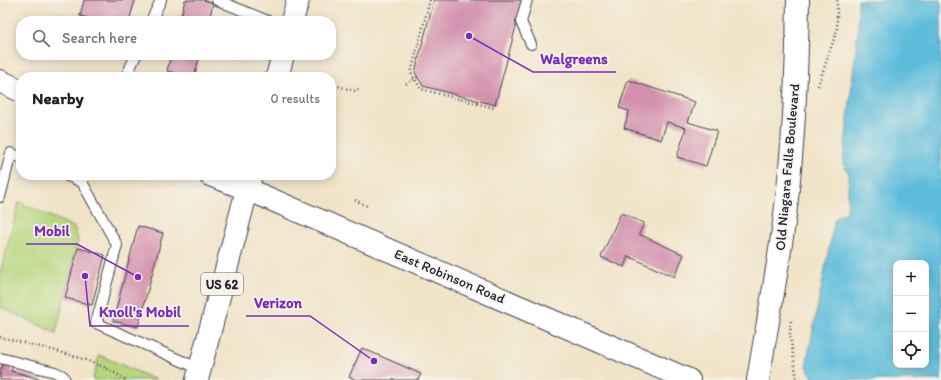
<!DOCTYPE html>
<meta charset="utf-8">
<style>
body{margin:0;font-family:Itim,sans-serif;background:#f6f6f6;color:#222}
.controls{position:absolute;right:12px;bottom:12px;display:grid;overflow:hidden;border-radius:8px;box-shadow:0 2px 10px #0003}
.controls button{width:36px;height:36px;display:grid;place-items:center;padding:0;border:0;border-bottom:1px solid #e0e0e0;background:#fff;color:#222;font:20px sans-serif}
.list{margin:0;padding:0;list-style:none}
h2{display:flex;justify-content:space-between;align-items:center;height:52px;margin:0;padding:0 16px;font-size:17px}
h2 small{font-size:13px;font-weight:400;color:#767676}
.icon{flex:none;width:22px;height:22px;fill:none;stroke:currentColor;stroke-width:2;stroke-linecap:round;stroke-linejoin:round}
.map{position:relative;flex:none;width:941px;height:380px;overflow:hidden}
.search{position:absolute;background:#fff;box-shadow:0 2px 10px #0003;left:16px;top:16px;width:320px;height:44px;display:flex;align-items:center;gap:10px;box-sizing:border-box;padding:0 14px;border-radius:16px;color:#767676;font-size:15px}
.panel{position:absolute;background:#fff;box-shadow:0 2px 10px #0003;left:16px;top:72px;width:320px;height:108px;border-radius:16px}
.map>svg:first-child{display:block}
.green{fill:#b6d67e;stroke:#6c7c5c}
.water{fill:#5cbcdb;stroke:#3f6f8b;fill-rule:evenodd}
.building{fill:#d391ae}
.lines{fill:none;stroke-linecap:round;stroke-linejoin:round}
.lane-casing{stroke:#413f50;stroke-width:12}
.secondary-casing{stroke:#413f50;stroke-width:24}
.primary-casing{stroke:#413f50;stroke-width:24}
.path{stroke:#413f50;stroke-width:2.5;stroke-dasharray:1 3;stroke-linecap:butt}
.lane{stroke:#fff;stroke-width:10}
.secondary{stroke:#fff;stroke-width:22}
.primary{stroke:#fff;stroke-width:22}
.labels{text-anchor:middle;stroke-width:3.5;stroke-linejoin:round;paint-order:stroke}
.shield{fill:#f7f3e8;stroke:#62616f;stroke-width:1}
.shield-label{font-size:13px;font-weight:bold;fill:#22223b}
.street-label{font-size:14px;fill:#22223b;stroke:#f7f3e8}
.leader{fill:none;stroke:#7b2cbf;stroke-width:1.5}
.callout-dot{fill:#7b2cbf;stroke:#f7f3e8;stroke-width:1.5}
.callout-label{font-size:15px;text-anchor:middle;font-weight:bold;fill:#7b2cbf;stroke:#f7f3e8;stroke-width:3.5;stroke-linejoin:round;paint-order:stroke}
</style>
<div class="map">
<svg width="941" height="380" viewBox="0 0 941 380">
<rect width="100%" height="100%" fill="#f7f3e8"/>
<filter id="ink" filterUnits="userSpaceOnUse"><feTurbulence type="fractalNoise" baseFrequency=".025" numOctaves="2"/><feDisplacementMap in="SourceGraphic" scale="8" xChannelSelector="R" yChannelSelector="G"/><feConvolveMatrix kernelMatrix="1 2 1 2 8 2 1 2 1" color-interpolation-filters="sRGB"/></filter>
<filter id="wash" filterUnits="userSpaceOnUse"><feTurbulence type="fractalNoise" baseFrequency=".012" numOctaves="4" result="noise"/><feDisplacementMap in="SourceGraphic" scale="16" xChannelSelector="R" yChannelSelector="G"/><feGaussianBlur stdDeviation="0.9" result="paint"/><feColorMatrix in="noise" values="0 0 0 0 0 0 0 0 0 0 0 0 0 0 0 0 0 1.4 0 .05"/><feComposite in="paint" operator="in"/></filter>
<g filter="url(#wash)">
<rect width="100%" height="100%" fill="#f0e3c7"/>
<!-- green -->
<path class="green" d="M 19,202 L 74,227 L 78,240 L 56,333 L 0,307 L 0,273 Z
M 99,355 L 156,380 L 93,380 Z"/>
<!-- water -->
<path class="water" d="M 858,0 L 941,0 L 941,380 L 813,380 L 813,377 L 806,366 L 835,218 L 847,212 L 849,173 L 843,164 L 858,29 ZM 896,263 L 926,263 L 926,365 L 896,365 Z"/>
<g id="blocks">
<!-- building -->
<path class="building" d="M 84,0 L 135,0 L 129,21 L 99,21 L 80,16 Z
M 185,0 L 203,0 L 213,3 L 209,21 L 180,21 Z
M 434,0 L 523,0 L 495,105 L 423,86 L 415,72 Z
M 171,55 L 200,55 L 194,77 L 167,71 Z
M 628,80 L 695,102 L 688,122 L 717,131 L 706,166 L 677,157 L 686,128 L 667,122 L 661,140 L 624,128 L 629,111 L 619,108 Z
M 621,213 L 644,223 L 639,234 L 684,255 L 674,277 L 628,256 L 624,267 L 601,257 Z
M 138,226 L 163,233 L 138,327 L 113,321 Z
M 78,248 L 105,255 L 92,305 L 65,298 Z
M 362,348 L 421,374 L 418,380 L 357,380 L 349,377 Z
M 3,364 L 13,366 L 11,371 L 43,380 L 0,380 L 0,368 L 2,369 Z"/>
</g>
</g>
<g filter="url(#ink)">
<use href="#blocks" fill-opacity="0" stroke="#413f50" stroke-width="1"/>
<g class="lines">
<defs>
<path id="lane" d="M 217,0 L 268,21
M 527,0 L 521,22 L 531,44
M 151,21 L 161,0
M 126,77 L 136,55
M 65,175 L 82,182
M 85,175 L 82,182 L 117,245 L 96,323 L 200,369
M 0,197 L 11,153 L 21,158
M 0,358 L 55,372 L 63,376 L 65,380"/>
<path id="secondary" d="M 0,81 L 21,91
M 210,175 L 247,189 L 689,380
M 758,380 C 767,325 778,270 785,215 C 794,145 797,71 798,0"/>
<path id="primary" d="M 292,21 L 298,0
M 277,77 L 283,55
M 197,380 L 251,175"/>
</defs>
<!-- lane casing -->
<use href="#lane" class="lane-casing"/>
<!-- secondary casing -->
<use href="#secondary" class="secondary-casing"/>
<!-- primary casing -->
<use href="#primary" class="primary-casing"/>
<!-- path -->
<path class="path" d="M 430,0 L 411,73 L 421,89 L 494,108
M 331,84 L 355,91 L 359,89
M 406,84 L 418,77
M 818,86 L 837,30 L 837,0
M 355,200 L 367,206
M 791,321 L 790,335 L 797,380
M 0,337 C 34,346 99,358 125,380"/>
<!-- lane -->
<use href="#lane" class="lane"/>
<!-- secondary -->
<use href="#secondary" class="secondary"/>
<!-- primary -->
<use href="#primary" class="primary"/>
</g>
</g>
<g class="labels">
<!-- shield labels -->
<rect class="shield" x="201" y="273" width="42" height="22" rx="3"/>
<g class="shield-label">
<text x="222" y="289">US 62</text>
</g>
<!-- street labels -->
<g class="street-label">
<text transform="translate(787 167) rotate(-85)" y="5">Old Niagara Falls Boulevard</text>
<text transform="translate(450 276) rotate(23)" y="5">East Robinson Road</text>
</g>
</g>
<!-- callouts -->
<path class="leader" d="M469 36L533 72H616M138 277L77 244H26M374 361L310 316H246M85 276L90 326H189"/>
<g class="callout-dot">
<circle cx="469" cy="36" r="4"/>
<circle cx="138" cy="277" r="4"/>
<circle cx="374" cy="361" r="4"/>
<circle cx="85" cy="276" r="4"/>
</g>
<g class="callout-label">
<text x="574" y="64">Walgreens</text>
<text x="52" y="236">Mobil</text>
<text x="278" y="308">Verizon</text>
<text x="140" y="317">Knoll's Mobil</text>
</g>
</svg>
<div class="controls">
<button>+</button>
<button>−</button>
<button><svg class="icon" aria-label="locate" viewBox="0 0 24 24"><circle cx="12" cy="12" r="6"/><path d="M12 2v4M12 18v4M2 12h4M18 12h4"/></svg></button>
</div>
<div class="search"><svg class="icon" aria-label="search" viewBox="0 0 24 24"><circle cx="10" cy="10" r="6"/><path d="M15 15l6 6"/></svg>Search here</div>
<section class="panel">
<h2>Nearby<small>0 results</small></h2>
<ul class="list">
</ul>
</section>
</div>
